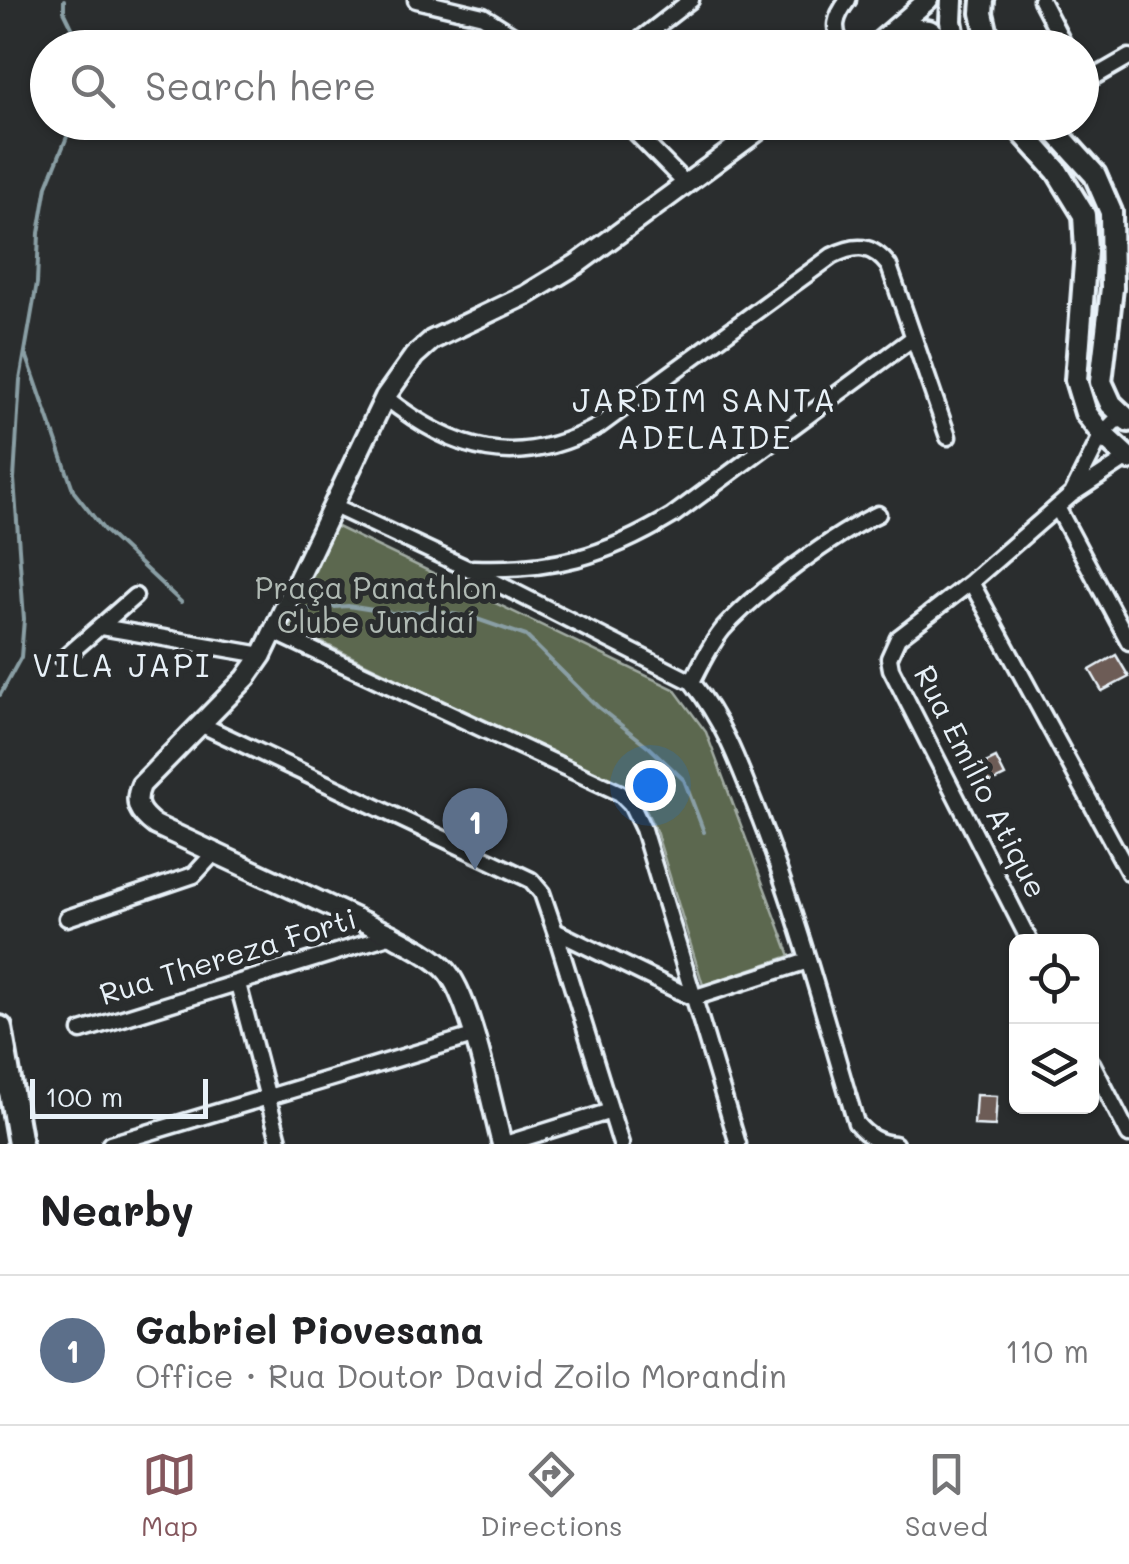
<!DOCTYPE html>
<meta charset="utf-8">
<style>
body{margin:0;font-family:Mali,sans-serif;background:#f2f2f2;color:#202124}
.controls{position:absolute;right:30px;bottom:30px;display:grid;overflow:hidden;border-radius:15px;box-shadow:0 2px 8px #0004}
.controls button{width:90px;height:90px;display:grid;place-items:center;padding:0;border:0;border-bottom:2px solid #e0e0e0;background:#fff;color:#202124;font:50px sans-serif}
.scale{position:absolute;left:30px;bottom:25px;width:178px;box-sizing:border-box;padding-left:10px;border:5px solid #e8f1f8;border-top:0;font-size:28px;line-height:35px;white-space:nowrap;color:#e8f1f8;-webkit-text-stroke:8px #2a2d2e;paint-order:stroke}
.you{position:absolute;left:650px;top:785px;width:35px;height:35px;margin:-25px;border:8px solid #fff;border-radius:50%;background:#1a73e8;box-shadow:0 0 0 15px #1a73e833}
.badge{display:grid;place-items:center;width:65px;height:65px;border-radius:50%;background:#84575d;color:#fff;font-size:32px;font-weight:700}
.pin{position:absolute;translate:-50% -82px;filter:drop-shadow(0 2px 5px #0008)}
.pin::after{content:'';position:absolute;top:52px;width:35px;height:30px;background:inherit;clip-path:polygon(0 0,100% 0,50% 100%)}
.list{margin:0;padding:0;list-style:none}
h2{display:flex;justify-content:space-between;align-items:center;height:130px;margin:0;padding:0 40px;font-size:42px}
h2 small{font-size:32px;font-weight:400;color:#757577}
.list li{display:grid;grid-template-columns:65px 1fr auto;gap:30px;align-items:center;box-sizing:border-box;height:150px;padding:0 40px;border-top:2px solid #e0e0e0}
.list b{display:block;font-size:38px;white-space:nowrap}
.list p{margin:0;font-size:32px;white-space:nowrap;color:#757577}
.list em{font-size:32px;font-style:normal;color:#757577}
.icon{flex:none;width:55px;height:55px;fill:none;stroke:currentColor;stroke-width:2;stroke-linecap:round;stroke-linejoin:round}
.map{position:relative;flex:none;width:1129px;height:1144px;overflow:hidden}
.search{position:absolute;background:#fff;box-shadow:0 2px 8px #0004;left:30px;right:30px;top:30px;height:110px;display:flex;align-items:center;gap:25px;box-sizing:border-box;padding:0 35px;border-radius:55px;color:#757577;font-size:38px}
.sheet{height:280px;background:#fff}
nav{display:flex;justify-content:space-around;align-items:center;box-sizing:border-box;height:140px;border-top:2px solid #e0e0e0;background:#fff;font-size:28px;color:#757577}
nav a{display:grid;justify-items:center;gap:5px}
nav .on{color:#84575d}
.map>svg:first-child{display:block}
.green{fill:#5c674f;stroke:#a2aca4;stroke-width:2.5}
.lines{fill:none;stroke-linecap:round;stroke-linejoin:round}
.stream{stroke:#8a9fa5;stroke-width:4}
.building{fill:#6d5c56;stroke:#e8f1f8;stroke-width:2.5}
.minor-casing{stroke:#e8f1f8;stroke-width:21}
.tertiary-casing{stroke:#e8f1f8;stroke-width:25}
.secondary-casing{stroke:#e8f1f8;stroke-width:28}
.trunk-casing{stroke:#e8f1f8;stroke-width:30}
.minor{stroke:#2a2d2e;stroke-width:14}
.tertiary{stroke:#2a2d2e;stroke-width:18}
.secondary{stroke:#2a2d2e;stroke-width:20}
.trunk{stroke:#2a2d2e;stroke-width:22}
.labels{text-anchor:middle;stroke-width:10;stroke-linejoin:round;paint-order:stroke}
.park-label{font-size:30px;fill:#b0bab4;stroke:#2a2d2e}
.street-label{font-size:30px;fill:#e8f1f8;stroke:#2a2d2e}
.neighbourhood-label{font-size:32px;letter-spacing:2.5px;fill:#e8f1f8;stroke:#2a2d2e}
</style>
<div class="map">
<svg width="1129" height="1144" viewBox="0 0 1129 1144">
<rect width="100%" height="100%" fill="#2a2d2e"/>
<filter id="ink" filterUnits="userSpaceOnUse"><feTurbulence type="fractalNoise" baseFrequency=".01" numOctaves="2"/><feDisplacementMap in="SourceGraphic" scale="20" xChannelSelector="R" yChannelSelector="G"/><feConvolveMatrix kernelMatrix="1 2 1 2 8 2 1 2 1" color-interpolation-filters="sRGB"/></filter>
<g filter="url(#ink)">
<!-- green -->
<path class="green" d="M 335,526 L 674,689 L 706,732 L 790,956 L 703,985 L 656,831 L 639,796 L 290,627 Z"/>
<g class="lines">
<!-- stream -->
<path class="stream" d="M 64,0 L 64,11 L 82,48
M 26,354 L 74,492 L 104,530 L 181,602
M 296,610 L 348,606 L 392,613 L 433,611 L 471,617 L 526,636 L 598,707 L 649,747 L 684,780 L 704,832
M 0,695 L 21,657 L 24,619 L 14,479 L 20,380 L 37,283 L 39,233 L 47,186 L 73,122"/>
</g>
<!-- building -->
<path class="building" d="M 1116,655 L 1129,677 L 1102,691 L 1090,670 Z
M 996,758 L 1005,776 L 978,789 L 969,771 Z
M 976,1095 L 997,1096 L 995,1126 L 974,1125 Z"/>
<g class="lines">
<defs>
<path id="minor" d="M 416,0 L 483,16 L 534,48
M 1041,0 L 1066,48
M 629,48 L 691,0
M 844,48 C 831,29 835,17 848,0
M 1082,84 L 1129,57
M 625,122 L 686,184
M 385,397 C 455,453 517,470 599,426 L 832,256 C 856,244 872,244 889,266 L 948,437
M 1072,494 L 1102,434 L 1115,421 L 1127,419
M 334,506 L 467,568 L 692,682 C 725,723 741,770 760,818 C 798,917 826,1021 856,1123 C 867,1136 878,1143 895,1144
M 1058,509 L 1129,642
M 473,568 C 552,571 604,557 672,516 L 913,338
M 971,582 L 1129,873
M 101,627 L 262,655
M 274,632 L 620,793 L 631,804 L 643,829 L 738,1144
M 63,659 L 135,596
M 692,682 C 701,664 710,645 723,629 C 755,593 834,534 878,514
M 202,725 L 531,880 L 542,893 L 555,931 L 621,1144
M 67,918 L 194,875 L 216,851
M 555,931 L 693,998 L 808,961
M 1030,942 L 891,669 L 889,658 L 898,638 L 971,582 L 1071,495 L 1129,457
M 238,984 L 280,1144
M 81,1031 L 392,935
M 1092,1063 L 1129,1135
M 110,1144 L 473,1036
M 505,1144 L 611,1111"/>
<path id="tertiary" d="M 898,27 L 929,30 L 955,46
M 872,48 L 928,0
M 502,1144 C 491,1104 471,994 444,968 C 429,953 409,945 392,935 L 155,825 C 139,813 133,804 141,785 L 246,678 L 262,655 L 385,397 L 414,356 L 432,340 L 526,295 L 577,264 L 770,122"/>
<path id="secondary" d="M 952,0 L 951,21 L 956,48
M 983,0 L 982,13 L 990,48
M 1013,122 L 1057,171 L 1084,215 L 1086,251 L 1076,380 L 1086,413 L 1102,434 L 1129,459
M 1047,122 L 1095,175 L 1111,212 L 1112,288 L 1101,382 L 1111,404 L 1129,421"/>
<path id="trunk" d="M 0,1028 L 20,1144"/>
</defs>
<!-- minor casing -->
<use href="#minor" class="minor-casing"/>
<!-- tertiary casing -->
<use href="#tertiary" class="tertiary-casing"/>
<!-- secondary casing -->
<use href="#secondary" class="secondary-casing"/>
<!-- trunk casing -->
<use href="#trunk" class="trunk-casing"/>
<!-- minor -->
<use href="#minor" class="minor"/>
<!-- tertiary -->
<use href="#tertiary" class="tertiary"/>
<!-- secondary -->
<use href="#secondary" class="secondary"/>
<!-- trunk -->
<use href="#trunk" class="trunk"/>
</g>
</g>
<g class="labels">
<!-- park labels -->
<g class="park-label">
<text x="376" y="599">Praça Panathlon<tspan x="376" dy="34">Clube Jundiaí</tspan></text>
</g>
<!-- street labels -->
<g class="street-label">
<text transform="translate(980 782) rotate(63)" y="10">Rua Emílio Atique</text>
<text transform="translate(228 957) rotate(-17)" y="10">Rua Thereza Forti</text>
</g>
<!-- neighbourhood labels -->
<g class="neighbourhood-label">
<text x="705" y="412">JARDIM SANTA<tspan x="705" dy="37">ADELAIDE</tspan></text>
<text x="122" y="677">VILA JAPI</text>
</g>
</g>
</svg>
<div class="controls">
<button><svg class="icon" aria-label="locate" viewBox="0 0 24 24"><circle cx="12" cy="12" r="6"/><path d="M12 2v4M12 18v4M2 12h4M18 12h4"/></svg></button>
<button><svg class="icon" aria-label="layers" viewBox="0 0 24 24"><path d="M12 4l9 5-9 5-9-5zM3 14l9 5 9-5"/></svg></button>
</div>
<div class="scale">100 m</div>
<div class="you"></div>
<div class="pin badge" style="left:475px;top:870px;background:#5c6f8a">1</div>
<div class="search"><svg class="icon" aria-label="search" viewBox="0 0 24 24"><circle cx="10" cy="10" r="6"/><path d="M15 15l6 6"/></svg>Search here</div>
</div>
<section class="sheet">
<h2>Nearby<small></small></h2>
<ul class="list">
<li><span class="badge" style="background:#5c6f8a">1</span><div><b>Gabriel Piovesana</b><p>Office · Rua Doutor David Zoilo Morandin</p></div><em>110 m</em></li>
</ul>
</section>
<nav>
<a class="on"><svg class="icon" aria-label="map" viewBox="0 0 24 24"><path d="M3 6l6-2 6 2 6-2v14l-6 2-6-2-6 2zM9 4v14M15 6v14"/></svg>Map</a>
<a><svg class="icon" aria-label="directions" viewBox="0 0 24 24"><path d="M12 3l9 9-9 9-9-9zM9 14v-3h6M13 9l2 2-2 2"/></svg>Directions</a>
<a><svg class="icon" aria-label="saved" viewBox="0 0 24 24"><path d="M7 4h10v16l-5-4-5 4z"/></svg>Saved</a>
</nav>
